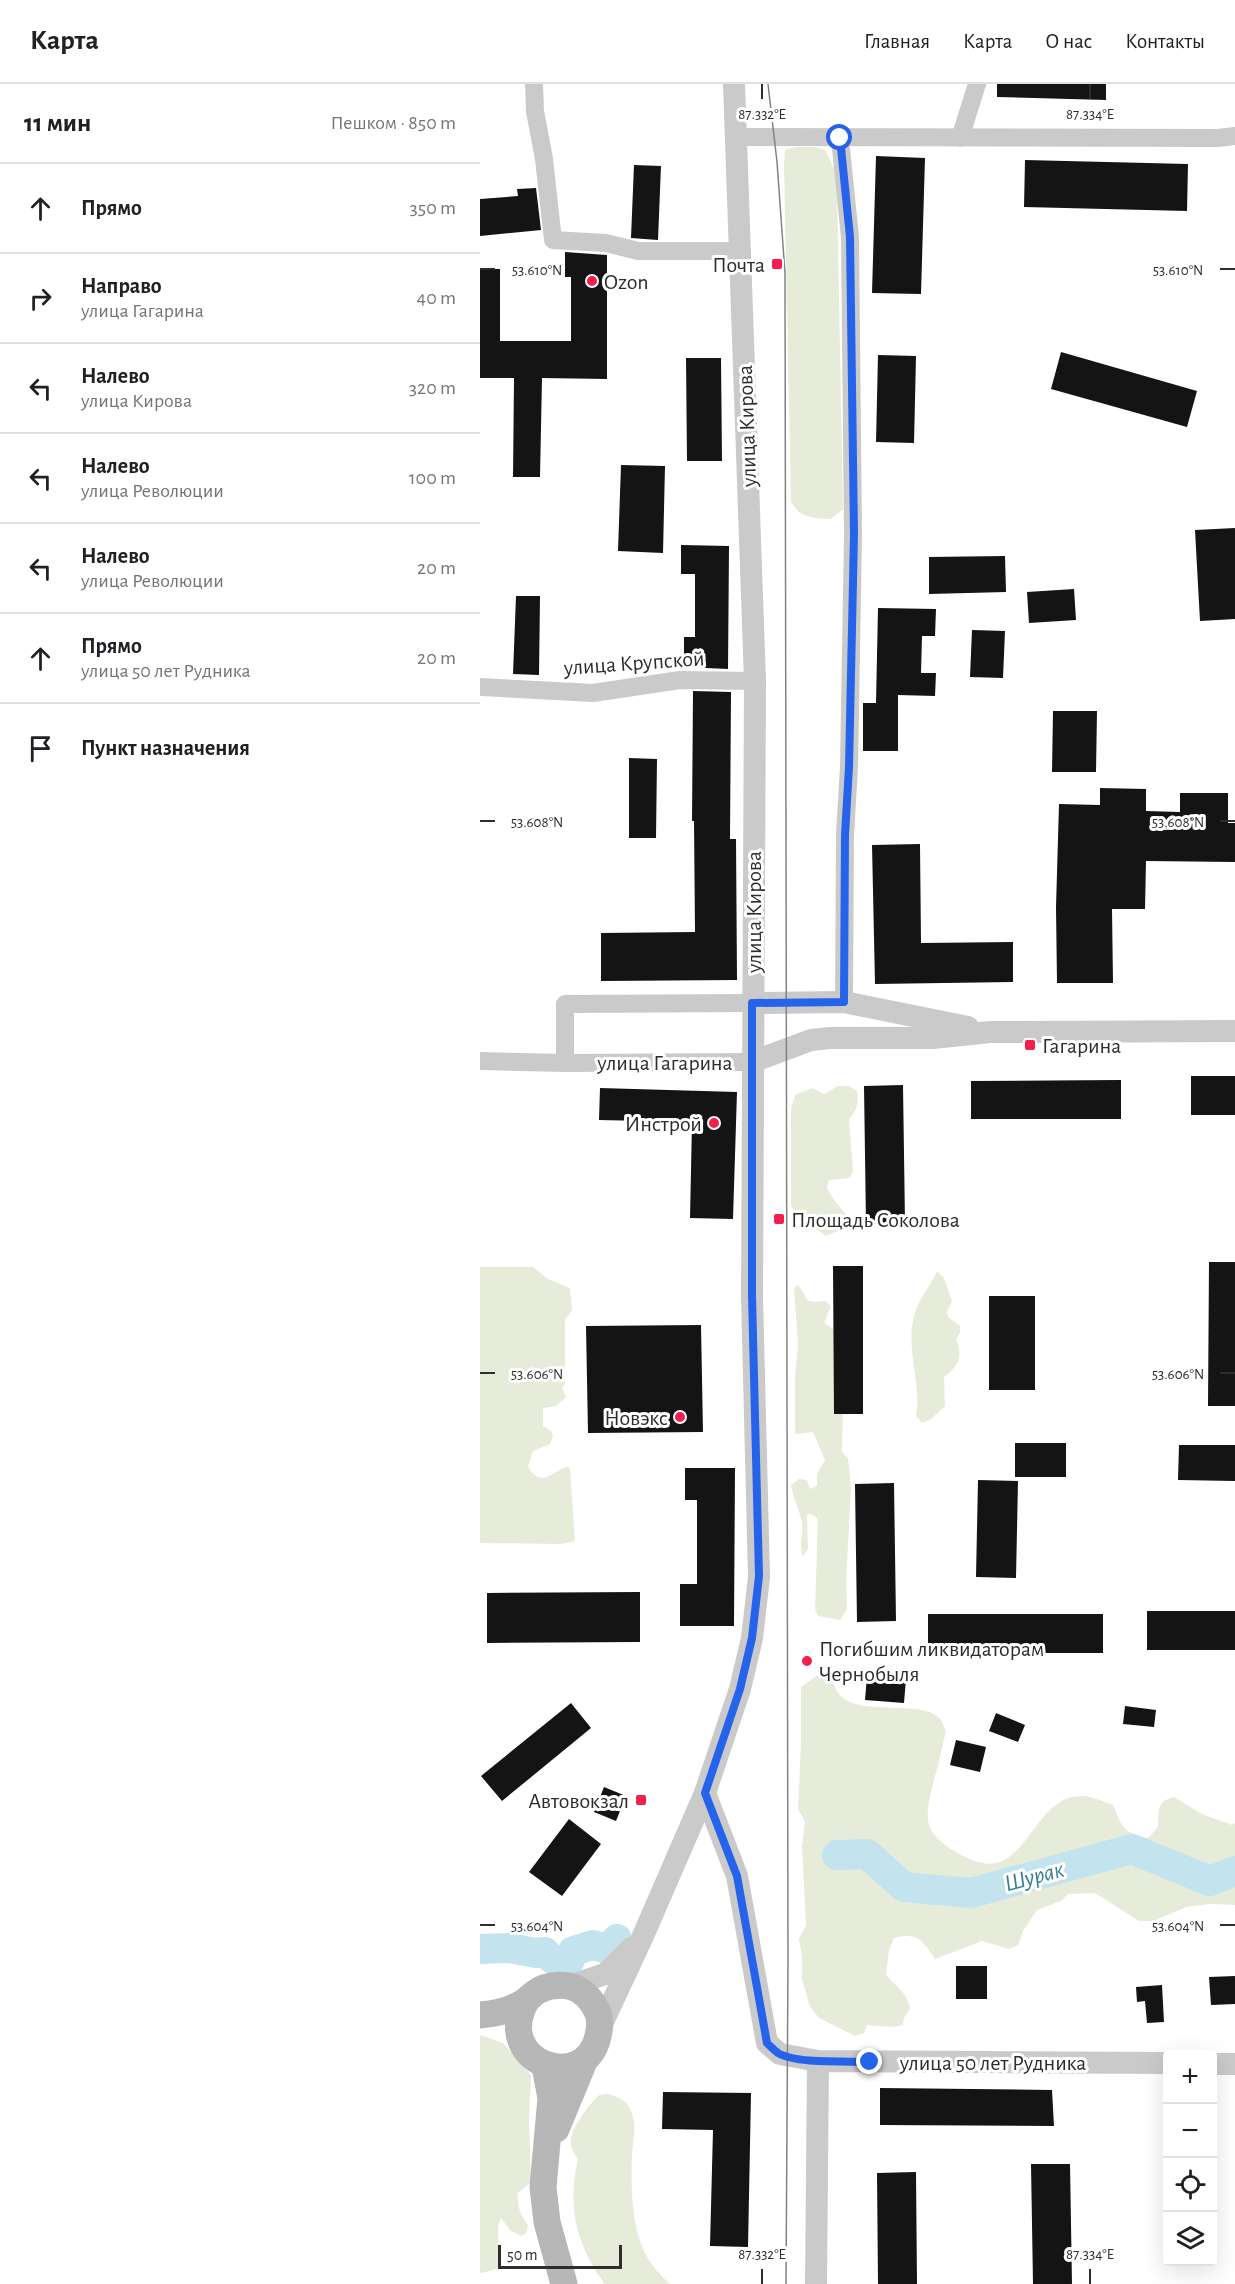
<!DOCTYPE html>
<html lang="ru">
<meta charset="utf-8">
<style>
body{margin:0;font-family:"Alegreya Sans",sans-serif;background:#f2f2f2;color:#202124}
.controls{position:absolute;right:18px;bottom:18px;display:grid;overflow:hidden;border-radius:6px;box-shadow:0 6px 24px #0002}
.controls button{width:54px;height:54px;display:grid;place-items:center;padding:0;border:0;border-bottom:2px solid #e0e0e0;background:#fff;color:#202124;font:30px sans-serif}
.scale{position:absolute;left:18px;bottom:15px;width:124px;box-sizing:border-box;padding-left:6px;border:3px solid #2d2d2d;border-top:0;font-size:16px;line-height:21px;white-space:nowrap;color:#2d2d2d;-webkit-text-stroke:4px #fff;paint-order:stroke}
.stop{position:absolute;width:18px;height:18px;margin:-14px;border:4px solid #2563eb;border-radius:50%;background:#fff}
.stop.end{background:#2563eb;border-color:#fff;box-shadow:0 2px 6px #0008}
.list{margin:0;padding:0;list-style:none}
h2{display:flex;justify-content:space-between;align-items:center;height:78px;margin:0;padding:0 24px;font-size:26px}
h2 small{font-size:20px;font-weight:400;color:#757577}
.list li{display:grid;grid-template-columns:39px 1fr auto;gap:18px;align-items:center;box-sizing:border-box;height:90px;padding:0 24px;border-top:2px solid #e0e0e0}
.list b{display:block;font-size:22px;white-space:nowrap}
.list p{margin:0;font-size:20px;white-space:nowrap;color:#757577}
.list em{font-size:20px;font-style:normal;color:#757577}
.icon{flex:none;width:33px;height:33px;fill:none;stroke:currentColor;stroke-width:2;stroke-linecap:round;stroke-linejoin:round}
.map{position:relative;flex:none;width:755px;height:2200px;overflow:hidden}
header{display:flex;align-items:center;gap:36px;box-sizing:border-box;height:84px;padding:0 30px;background:#fff;border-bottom:2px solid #e0e0e0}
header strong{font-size:28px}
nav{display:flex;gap:33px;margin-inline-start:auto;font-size:21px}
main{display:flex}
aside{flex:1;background:#fff}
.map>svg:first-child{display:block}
.green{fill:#e6ecd9}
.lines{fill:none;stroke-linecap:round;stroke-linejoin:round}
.river{stroke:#c3e4ee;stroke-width:30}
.building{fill:#141414}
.minor{stroke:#cacaca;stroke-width:18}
.tertiary{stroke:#cacaca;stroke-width:22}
.secondary{stroke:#b7b7b7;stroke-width:27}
.tram{stroke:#828282;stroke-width:1.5}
.route{stroke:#2563eb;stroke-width:8}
.ticks{fill:none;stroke:#2d2d2d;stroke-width:2}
.poi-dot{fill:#f41f4d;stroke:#fff;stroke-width:2}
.labels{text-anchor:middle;stroke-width:6;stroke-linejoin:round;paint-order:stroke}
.poi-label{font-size:22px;fill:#2d2d2d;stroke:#fff;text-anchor:end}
.street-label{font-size:22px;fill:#2d2d2d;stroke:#fff}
.water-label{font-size:24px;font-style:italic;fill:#347e96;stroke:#fff}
.ticks-label{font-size:15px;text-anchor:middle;fill:#2d2d2d;stroke:#fff;stroke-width:6;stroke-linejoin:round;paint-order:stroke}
</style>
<header>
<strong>Карта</strong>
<nav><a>Главная</a><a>Карта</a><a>О нас</a><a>Контакты</a></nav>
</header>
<main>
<aside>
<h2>11 мин<small>Пешком · 850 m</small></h2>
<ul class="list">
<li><svg class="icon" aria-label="ahead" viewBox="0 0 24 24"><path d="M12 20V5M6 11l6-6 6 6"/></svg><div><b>Прямо</b></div><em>350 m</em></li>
<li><svg class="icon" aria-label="right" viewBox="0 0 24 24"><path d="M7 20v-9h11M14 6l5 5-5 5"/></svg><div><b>Направо</b><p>улица Гагарина</p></div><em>40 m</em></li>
<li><svg class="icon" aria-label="left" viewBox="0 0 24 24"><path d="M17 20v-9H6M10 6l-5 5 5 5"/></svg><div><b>Налево</b><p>улица Кирова</p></div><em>320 m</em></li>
<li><svg class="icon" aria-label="left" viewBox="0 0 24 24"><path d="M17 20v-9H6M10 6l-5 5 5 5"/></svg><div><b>Налево</b><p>улица Революции</p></div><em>100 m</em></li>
<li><svg class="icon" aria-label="left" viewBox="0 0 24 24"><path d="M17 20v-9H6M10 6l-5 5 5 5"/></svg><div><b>Налево</b><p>улица Революции</p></div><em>20 m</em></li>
<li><svg class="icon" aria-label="ahead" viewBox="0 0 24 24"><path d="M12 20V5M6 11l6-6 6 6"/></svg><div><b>Прямо</b><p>улица 50 лет Рудника</p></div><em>20 m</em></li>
<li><svg class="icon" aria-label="arrive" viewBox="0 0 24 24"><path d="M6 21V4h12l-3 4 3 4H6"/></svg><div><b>Пункт назначения</b></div></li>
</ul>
</aside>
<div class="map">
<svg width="755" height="2200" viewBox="0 0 755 2200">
<rect width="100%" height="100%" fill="#fff"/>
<!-- green -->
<path class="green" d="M 316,63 L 335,63 L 345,66 L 354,84 L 357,103 L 363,425 L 351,435 C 333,434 320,435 311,417 L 304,82 L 305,66 Z
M 358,1002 L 369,1002 L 377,1007 C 379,1019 377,1026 369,1035 L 373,1088 L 369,1094 L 349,1096 L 347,1104 L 354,1116 L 371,1136 L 365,1144 L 346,1152 C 335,1145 330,1132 316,1132 L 311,1121 L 311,1025 L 315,1011 L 332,1004 L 344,1010 Z
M 0,1183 L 53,1183 L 68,1195 L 90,1204 L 92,1226 L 85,1236 L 85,1283 L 79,1286 L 80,1290 L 85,1292 L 85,1300 L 82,1304 L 86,1313 L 76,1322 L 63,1324 L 63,1342 L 71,1347 L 73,1353 L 70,1360 L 53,1367 L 48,1383 C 62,1405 71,1388 87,1383 L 90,1385 L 95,1457 L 80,1460 L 0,1459 Z
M 457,1187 L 464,1194 L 472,1217 L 467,1228 L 468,1233 L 480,1242 L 480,1249 L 476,1255 C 483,1273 479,1282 464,1293 L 465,1322 L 450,1336 L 442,1339 L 436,1332 C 442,1299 424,1262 435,1229 C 439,1214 451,1202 457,1187 Z
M 318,1201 C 330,1215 321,1220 345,1217 L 351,1222 L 344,1239 L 352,1244 L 364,1262 L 362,1368 L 368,1374 L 371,1403 L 366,1497 L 367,1525 L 360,1536 L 338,1532 L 335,1526 L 338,1435 L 331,1430 L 327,1431 L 328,1465 L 323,1472 C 318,1460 324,1450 322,1438 C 319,1425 313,1414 311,1401 L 319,1395 L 327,1396 L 330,1405 L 337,1402 L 337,1390 L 345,1376 L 333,1348 L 315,1350 L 315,1294 L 318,1260 L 314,1204 Z
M 339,1590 L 350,1593 C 353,1598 355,1605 359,1610 C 378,1634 443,1614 460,1635 C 463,1638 464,1643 466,1647 C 462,1662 460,1678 455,1692 C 444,1735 440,1749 483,1772 C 494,1778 510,1783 522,1777 C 553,1762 562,1712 602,1712 C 612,1712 624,1718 633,1721 C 642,1743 643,1749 668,1754 L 678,1743 C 678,1727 677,1717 694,1713 L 722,1730 L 752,1741 L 755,1739 L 755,1821 L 729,1820 L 706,1823 L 673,1837 L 659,1837 L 615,1809 L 588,1810 L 581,1817 L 557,1826 L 543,1847 L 538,1861 L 529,1865 L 502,1857 L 455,1875 C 442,1856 438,1848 414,1854 L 409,1866 L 406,1891 C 418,1905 425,1906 430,1924 L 424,1934 L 423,1941 L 413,1943 L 387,1941 L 384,1949 L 375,1952 L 339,1934 L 330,1923 L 322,1895 L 322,1872 L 319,1855 L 326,1841 L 322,1763 L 325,1738 L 318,1725 L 321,1659 L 321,1603 Z
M 0,1951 L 23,1959 L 51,1991 L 49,2037 L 51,2098 L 38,2109 C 37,2122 40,2130 48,2141 L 47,2148 L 42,2152 L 31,2147 L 21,2134 L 18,2141 L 19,2184 L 2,2189 L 0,2189 Z
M 128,2010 C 137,2013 146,2015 150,2025 C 158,2042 153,2052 152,2070 C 151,2101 151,2139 164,2167 C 170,2180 180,2191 190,2200 L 125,2200 C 96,2161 87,2122 98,2075 C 96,2071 92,2067 91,2062 C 87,2048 109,2021 119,2011 Z"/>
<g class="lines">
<!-- river -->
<path class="river" d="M 357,1771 L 387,1770 L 424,1803 L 491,1809 L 652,1765 L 730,1797 L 755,1787
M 0,1865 L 29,1864 L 56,1869 L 65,1868 C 73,1878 79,1879 90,1876 L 93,1867 L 113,1861 L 128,1865 L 137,1855"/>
</g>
<!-- building -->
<path class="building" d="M 517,0 L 626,0 L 626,16 L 517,13 Z
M 396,72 L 445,74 L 441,210 L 392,209 Z
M 545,76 L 708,80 L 707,127 L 544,123 Z
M 154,81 L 181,82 L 178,156 L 151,154 Z
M 56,104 L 61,146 L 0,152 L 0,115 L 38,112 L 37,105 Z
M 85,168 L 127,171 L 127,295 L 62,294 L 60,393 L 33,393 L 34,294 L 0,294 L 0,185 L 20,185 L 20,257 L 91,257 L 91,193 L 85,193 Z
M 581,268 L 717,307 L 707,343 L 571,305 Z
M 398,271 L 436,272 L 434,359 L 396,358 Z
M 206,274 L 241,274 L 242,377 L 207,377 Z
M 141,381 L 185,382 L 183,469 L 138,467 Z
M 755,444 L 755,535 L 720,537 L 715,446 Z
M 201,461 L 249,462 L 248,585 L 204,583 L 204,553 L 215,553 L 215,490 L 201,490 Z
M 525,472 L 526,508 L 449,510 L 449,473 Z
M 594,505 L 596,536 L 549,539 L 547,508 Z
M 36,512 L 60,512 L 59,591 L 33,590 Z
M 398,524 L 456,525 L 455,552 L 442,552 L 441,589 L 456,589 L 455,612 L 418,611 L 418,667 L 383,667 L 383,619 L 396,619 Z
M 492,546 L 525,547 L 523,594 L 490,593 Z
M 213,607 L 251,608 L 250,755 L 256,755 L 257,896 L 121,897 L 121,849 L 215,848 L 214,737 L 212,737 Z
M 573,627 L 617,627 L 616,688 L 572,688 Z
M 149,674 L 177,675 L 176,754 L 149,754 Z
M 620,704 L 666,705 L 666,727 L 700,728 L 700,709 L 748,709 L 748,739 L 755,739 L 755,778 L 666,777 L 665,825 L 632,825 L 633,899 L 577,899 L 576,823 L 579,720 L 620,721 Z
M 440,760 L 441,859 L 533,858 L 533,898 L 395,900 L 392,761 Z
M 711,992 L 755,992 L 755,1031 L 711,1031 Z
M 641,996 L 641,1035 L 491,1035 L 491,997 Z
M 423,1001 L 425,1139 L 386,1140 L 384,1002 Z
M 120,1004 L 257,1008 L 253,1135 L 210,1134 L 212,1038 L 119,1036 Z
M 729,1178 L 755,1178 L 755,1322 L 728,1322 Z
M 353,1182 L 383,1182 L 383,1330 L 354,1330 Z
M 509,1212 L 555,1212 L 555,1306 L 509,1306 Z
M 221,1241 L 223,1348 L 108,1349 L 106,1242 Z
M 535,1359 L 586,1359 L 586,1393 L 535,1393 Z
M 699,1361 L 755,1361 L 755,1397 L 698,1396 Z
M 205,1384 L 255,1384 L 254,1542 L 200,1542 L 200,1500 L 217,1500 L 217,1416 L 205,1416 Z
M 498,1396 L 538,1397 L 536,1494 L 496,1493 Z
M 414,1399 L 416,1537 L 377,1538 L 375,1400 Z
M 160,1508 L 160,1558 L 7,1559 L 7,1509 Z
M 667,1527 L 755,1527 L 755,1566 L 667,1566 Z
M 448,1530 L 623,1530 L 623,1569 L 448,1569 Z
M 387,1592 L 426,1595 L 424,1619 L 385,1616 Z
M 91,1619 L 111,1644 L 22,1717 L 1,1692 Z
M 645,1622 L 676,1626 L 674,1643 L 643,1640 Z
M 516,1629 L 545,1641 L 538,1658 L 509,1647 Z
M 476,1656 L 506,1663 L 500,1688 L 470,1681 Z
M 124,1703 L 146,1712 L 136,1737 L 114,1728 Z
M 89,1735 L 121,1760 L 82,1812 L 49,1788 Z
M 476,1882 L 507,1882 L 507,1915 L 476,1915 Z
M 755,1892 L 755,1920 L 731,1921 L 729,1893 Z
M 682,1901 L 684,1938 L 667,1939 L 665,1917 L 657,1918 L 656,1903 Z
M 400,2004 L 572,2006 L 574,2042 L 400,2041 Z
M 183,2008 L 271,2009 L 268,2163 L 230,2162 L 233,2046 L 182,2045 Z
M 551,2080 L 590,2080 L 592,2200 L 553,2200 Z
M 436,2088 L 437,2200 L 398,2200 L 397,2089 Z"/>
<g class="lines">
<!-- minor -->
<path class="minor" d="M 54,0 L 55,27 L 64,75 L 73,156 L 126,159 L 158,167 L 261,167
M 256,53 L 738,54 L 755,52
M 360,54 L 370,153 L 373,451 L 369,683 L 365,751 L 364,918
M 480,54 L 497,0
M 0,603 L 113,609 L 200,596 L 275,597
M 0,977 L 85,979 L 272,978
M 85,979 L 85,920 L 272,919"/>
<!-- tertiary -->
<path class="tertiary" d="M 272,919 L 364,918 L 488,943
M 272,978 L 331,956 L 350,954 L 453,954 L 510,948 L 755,947
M 225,1709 L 257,1792 L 287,1959 L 300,1970 L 338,1977 L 336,2200
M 89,1902 L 125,1890 L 151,1864
M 121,1942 L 163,1852 L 225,1709 L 260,1605 L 272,1554 L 279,1493 L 272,1212 L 275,597 L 254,0
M 338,1977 L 688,1979
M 732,1980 L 755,1980"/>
<!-- secondary -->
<path class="secondary" d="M 0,1931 C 15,1930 31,1926 44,1918 C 49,1915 52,1910 58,1907 C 65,1902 80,1900 89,1902 C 103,1905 113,1917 118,1929 C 121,1937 120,1944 118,1952 C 105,2011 12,1979 46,1917
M 65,1982 L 71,2014 L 63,2103 L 67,2138 L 84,2200
M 76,2045 L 105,1975"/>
<!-- tram -->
<path class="tram" d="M 288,0 L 297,78 L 305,189 L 308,1876 L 306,2200"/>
</g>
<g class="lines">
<!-- route -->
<path class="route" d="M 360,54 L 370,153 L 374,451 L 369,683 L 365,751 L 364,918 L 272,919 L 272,1212 L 279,1492 L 272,1554 L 260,1605 L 225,1709 L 257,1792 L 287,1959 C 290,1962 294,1966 298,1969 C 315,1980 368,1977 390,1978"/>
</g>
<!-- ticks -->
<path class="ticks" d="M 282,0 L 282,15M 610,0 L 610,15M 0,185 L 15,185M 740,185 L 755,185M 0,737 L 15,737M 740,737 L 755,737M 0,1289 L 15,1289M 740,1289 L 755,1289M 0,1841 L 15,1841M 740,1841 L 755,1841M 282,2185 L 282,2200M 610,2185 L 610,2200"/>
<!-- markers -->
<g class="poi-dot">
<rect x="291" y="174" width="12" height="12" rx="3"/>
<circle cx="112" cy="197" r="6"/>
<rect x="544" y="955" width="12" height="12" rx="3"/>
<circle cx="234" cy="1039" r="6"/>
<rect x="293" y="1129" width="12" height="12" rx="3"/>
<circle cx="200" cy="1333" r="6"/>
<circle cx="327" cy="1577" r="6"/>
<rect x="155" y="1710" width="12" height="12" rx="3"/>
</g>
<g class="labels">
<!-- poi labels -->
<g class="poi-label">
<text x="285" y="188">Почта</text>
<text x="124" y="205" text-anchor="start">Ozon</text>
<text x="562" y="969" text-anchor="start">Гагарина</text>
<text x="222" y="1047">Инстрой</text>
<text x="311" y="1143" text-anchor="start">Площадь Соколова</text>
<text x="188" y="1341">Новэкс</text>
<text x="339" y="1572" text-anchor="start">Погибшим ликвидаторам<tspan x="339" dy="25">Чернобыля</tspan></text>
<text x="149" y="1724">Автовокзал</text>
</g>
<!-- street labels -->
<g class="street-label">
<text transform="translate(266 342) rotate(-92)" y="8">улица Кирова</text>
<text transform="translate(154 578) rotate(-4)" y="8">улица Крупской</text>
<text transform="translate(273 828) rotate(-90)" y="8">улица Кирова</text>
<text x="185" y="986">улица Гагарина</text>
<text x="513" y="1986">улица 50 лет Рудника</text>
</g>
<!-- water labels -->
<g class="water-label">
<text transform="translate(554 1792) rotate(-15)" y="8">Шурак</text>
</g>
</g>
<g class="ticks-label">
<text x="282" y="35">87.332°E</text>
<text x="610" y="35">87.334°E</text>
<text x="57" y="191">53.610°N</text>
<text x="698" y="191">53.610°N</text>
<text x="57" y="743">53.608°N</text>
<text x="698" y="743">53.608°N</text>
<text x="57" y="1295">53.606°N</text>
<text x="698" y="1295">53.606°N</text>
<text x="57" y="1847">53.604°N</text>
<text x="698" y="1847">53.604°N</text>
<text x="282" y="2175">87.332°E</text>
<text x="610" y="2175">87.334°E</text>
</g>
</svg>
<div class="controls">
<button>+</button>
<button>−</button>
<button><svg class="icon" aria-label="locate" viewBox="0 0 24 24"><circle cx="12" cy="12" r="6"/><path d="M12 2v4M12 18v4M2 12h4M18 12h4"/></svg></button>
<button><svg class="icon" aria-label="layers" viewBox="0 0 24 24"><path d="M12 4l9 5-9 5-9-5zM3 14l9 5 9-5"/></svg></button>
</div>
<div class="scale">50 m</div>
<div class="stop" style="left:360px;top:54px"></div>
<div class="stop end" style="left:390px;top:1978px"></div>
</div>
</main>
